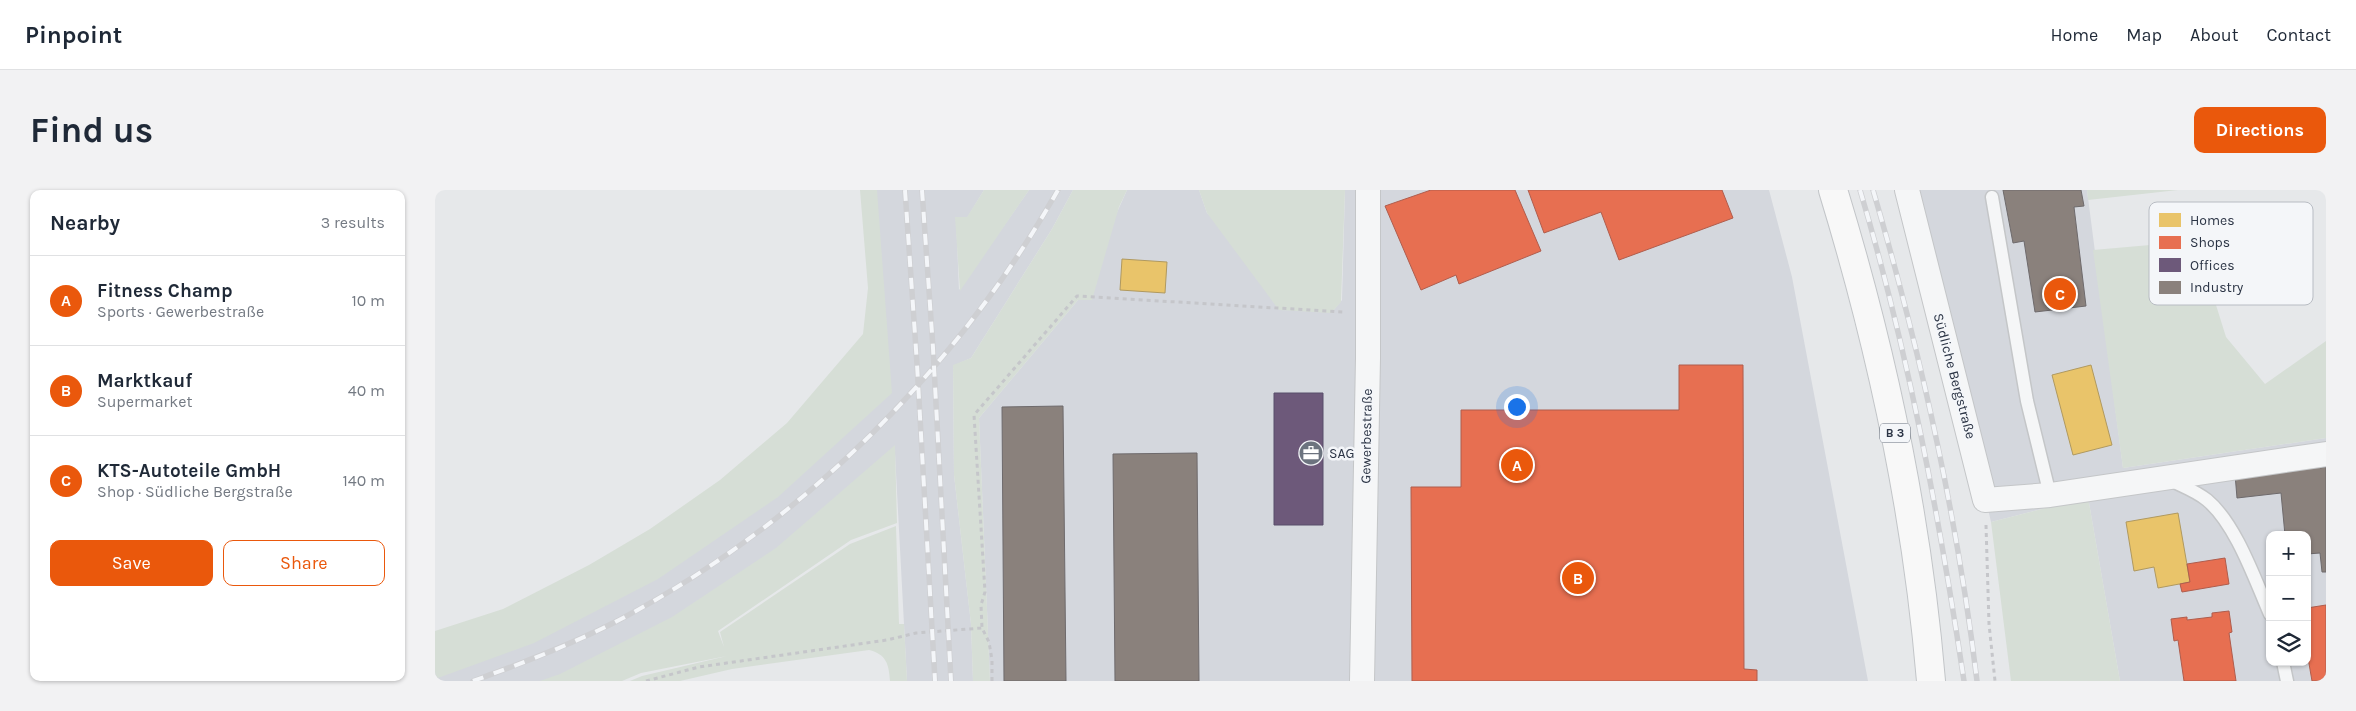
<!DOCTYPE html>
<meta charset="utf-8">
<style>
body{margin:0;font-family:Karla,sans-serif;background:#f2f2f3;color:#1f2937}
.controls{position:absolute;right:15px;bottom:15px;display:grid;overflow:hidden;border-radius:10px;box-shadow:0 1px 4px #0004}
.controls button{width:45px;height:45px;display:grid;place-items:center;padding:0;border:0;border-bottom:1px solid #e0e1e3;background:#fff;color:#1f2937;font:25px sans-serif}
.you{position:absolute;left:1081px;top:216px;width:18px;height:18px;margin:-12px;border:4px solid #fff;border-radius:50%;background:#1a73e8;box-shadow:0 0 0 8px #1a73e833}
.badge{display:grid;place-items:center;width:32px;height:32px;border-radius:50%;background:#ea580c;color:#fff;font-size:16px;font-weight:700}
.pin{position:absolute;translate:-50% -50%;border:2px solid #fff;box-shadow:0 1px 5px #0006}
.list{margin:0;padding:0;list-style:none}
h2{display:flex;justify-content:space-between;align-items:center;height:65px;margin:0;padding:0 20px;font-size:21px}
h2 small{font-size:16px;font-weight:400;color:#747a83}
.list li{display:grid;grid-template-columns:32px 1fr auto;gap:15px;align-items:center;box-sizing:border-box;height:90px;padding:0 20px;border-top:1px solid #e0e1e3}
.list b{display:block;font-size:19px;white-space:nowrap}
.list p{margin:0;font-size:16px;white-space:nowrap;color:#747a83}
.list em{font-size:16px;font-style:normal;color:#747a83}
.actions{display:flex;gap:10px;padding:15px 20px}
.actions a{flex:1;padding:11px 0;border:1px solid #ea580c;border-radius:10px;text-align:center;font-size:18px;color:#ea580c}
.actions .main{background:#ea580c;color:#fff}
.icon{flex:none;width:28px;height:28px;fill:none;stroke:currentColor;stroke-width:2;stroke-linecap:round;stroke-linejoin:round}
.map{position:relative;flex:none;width:1891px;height:491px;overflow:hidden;border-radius:10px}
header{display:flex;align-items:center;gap:30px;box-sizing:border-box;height:70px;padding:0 25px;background:#fff;border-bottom:1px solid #e0e1e3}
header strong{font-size:24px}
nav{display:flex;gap:28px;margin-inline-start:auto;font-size:18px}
.intro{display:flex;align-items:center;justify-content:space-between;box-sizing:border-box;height:120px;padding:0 30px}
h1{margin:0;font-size:35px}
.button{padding:12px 22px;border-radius:10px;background:#ea580c;color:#fff;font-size:18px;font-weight:700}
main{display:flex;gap:30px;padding:0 30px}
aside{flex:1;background:#fff;border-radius:10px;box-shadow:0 1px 4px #0004}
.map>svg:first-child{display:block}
.built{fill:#d4d7dd;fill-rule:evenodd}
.green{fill:#d6ded6}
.homes{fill:#e9c46a;stroke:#b0995f}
.shops{fill:#e76f51;stroke:#af5d4d}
.offices{fill:#6d597a;stroke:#594e6a}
.industry{fill:#8a817c;stroke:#6e6a6c}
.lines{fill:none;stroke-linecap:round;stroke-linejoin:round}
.lane-casing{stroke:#c4c6c8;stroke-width:15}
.street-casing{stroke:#c4c6c8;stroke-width:26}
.primary-casing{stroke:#c2c5c8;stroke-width:30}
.path{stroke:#c5c6ca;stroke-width:3;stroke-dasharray:4 4;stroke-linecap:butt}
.lane{stroke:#f5f6f7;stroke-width:12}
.street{stroke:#f5f6f7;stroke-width:24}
.primary{stroke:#f8f8f8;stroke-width:28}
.rail-casing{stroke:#cecfd2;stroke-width:5.5}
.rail{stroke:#f4f6f9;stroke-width:4;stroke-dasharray:11;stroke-linecap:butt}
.labels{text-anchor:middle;stroke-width:5;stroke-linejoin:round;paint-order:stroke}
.shield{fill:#f4f6f9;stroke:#676e7b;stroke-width:1}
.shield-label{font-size:12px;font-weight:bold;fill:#2b3445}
.street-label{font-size:14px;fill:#2b3445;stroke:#f4f6f9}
.poi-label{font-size:14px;fill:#2b3445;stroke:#f4f6f9;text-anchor:start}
.key{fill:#f4f6f9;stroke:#b8bcc3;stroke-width:1}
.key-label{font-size:14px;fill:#2b3445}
</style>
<header>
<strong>Pinpoint</strong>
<nav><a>Home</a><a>Map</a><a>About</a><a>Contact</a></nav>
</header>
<div class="intro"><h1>Find us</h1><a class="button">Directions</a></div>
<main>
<aside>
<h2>Nearby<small>3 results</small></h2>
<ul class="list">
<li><span class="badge">A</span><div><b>Fitness Champ</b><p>Sports · Gewerbestraße</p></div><em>10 m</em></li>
<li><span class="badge">B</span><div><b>Marktkauf</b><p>Supermarket</p></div><em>40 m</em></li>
<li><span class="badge">C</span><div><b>KTS-Autoteile GmbH</b><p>Shop · Südliche Bergstraße</p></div><em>140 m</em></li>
</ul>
<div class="actions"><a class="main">Save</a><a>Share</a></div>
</aside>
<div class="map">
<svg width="1891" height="491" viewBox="0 0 1891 491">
<rect width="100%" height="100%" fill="#e6e8ea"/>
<!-- built -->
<path class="built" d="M 440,0 L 549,0 L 532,28 L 521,27 L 524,100 L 594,0 L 638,0 L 617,39 L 536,168 L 518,176 L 519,285 L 536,434 L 538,491 L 472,491 L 460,264 L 349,359 L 234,434 L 121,491 L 0,491 L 0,475 L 97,442 L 454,185 Z
M 692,0 L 764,0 L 772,23 L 896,123 L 907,110 L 910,0 L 1334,0 L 1357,87 L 1433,491 L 555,491 L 544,228 L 643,110 Z
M 1479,0 L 1652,0 L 1688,278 L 1891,248 L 1891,491 L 1685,491 L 1653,307 L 1556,332 ZM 1835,345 L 1872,345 L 1872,472 L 1835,472 Z"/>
<!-- green -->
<path class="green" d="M 425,0 L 442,0 L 457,203 L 343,307 L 223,389 L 99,453 L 0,489 L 0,441 L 68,419 L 154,375 L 215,339 L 285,290 L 352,233 L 428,144 L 433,98 Z
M 549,0 L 594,0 L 525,101 L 520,27 L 532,27 Z
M 638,0 L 692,0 L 684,17 L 657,110 L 643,110 L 544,228 L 555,491 L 538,491 L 536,434 L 519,285 L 518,175 L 536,168 L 617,39 Z
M 764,0 L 910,0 L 906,112 L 896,123 L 844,120 L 772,23 Z
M 1652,0 L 1743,0 L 1653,10 Z
M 1761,51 L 1791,147 L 1830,194 L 1891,151 L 1891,248 L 1688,278 L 1658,60 Z
M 460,255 L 462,333 L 416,350 L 283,441 L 289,457 L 285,442 L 415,354 L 461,336 L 464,434 L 469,434 L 472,491 L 455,491 C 454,474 451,464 434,460 L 297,479 L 245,491 L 195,491 L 207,486 L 292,466 L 206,483 L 187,491 L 105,491 L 125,484 L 237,427 L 341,358 Z
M 1653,307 L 1685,491 L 1576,491 L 1556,332 Z"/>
<!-- homes -->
<path class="homes" d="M 687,69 L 732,72 L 730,103 L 685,100 Z
M 1656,175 L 1677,255 L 1638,265 L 1617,185 Z
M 1743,323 L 1755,392 L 1723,398 L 1719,377 L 1699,381 L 1691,332 Z"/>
<!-- shops -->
<path class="shops" d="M 996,0 L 1080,0 L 1106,61 L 1024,94 L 1021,85 L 986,100 L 950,16 Z
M 1093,0 L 1287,0 L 1298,28 L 1184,70 L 1166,22 L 1109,43 Z
M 1244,175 L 1308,175 L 1309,479 L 1322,480 L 1322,491 L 977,491 L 976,297 L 1026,297 L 1026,220 L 1244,220 Z
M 1790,368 L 1794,394 L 1747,402 L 1745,394 L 1755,392 L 1752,374 Z
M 1891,415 L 1891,491 L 1877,491 L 1872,462 L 1872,418 Z
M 1794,421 L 1797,442 L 1794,443 L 1801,491 L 1749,491 L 1743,450 L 1739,451 L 1736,429 L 1752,427 L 1752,430 L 1777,427 L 1777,423 Z"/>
<!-- offices -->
<path class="offices" d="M 839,203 L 888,203 L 888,335 L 839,335 Z"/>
<!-- industry -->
<path class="industry" d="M 1568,0 L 1646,0 L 1649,16 L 1639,17 L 1651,116 L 1600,122 L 1589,51 L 1578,53 Z
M 628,216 L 631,491 L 569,491 L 567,217 Z
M 762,263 L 764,491 L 680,491 L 678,264 Z
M 1885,274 L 1885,278 L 1891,277 L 1891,382 L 1887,382 L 1885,363 L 1872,364 L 1872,345 L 1850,345 L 1846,303 L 1802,308 L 1800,284 Z"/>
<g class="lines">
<defs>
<path id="lane" d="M 1557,7 L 1592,211 L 1615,305
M 1735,290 C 1747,296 1761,301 1772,310 C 1801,334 1820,390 1835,424
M 1848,472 L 1852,491"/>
<path id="street" d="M 1472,0 L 1550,310 L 1615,305 L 1891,264
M 927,491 L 933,168 L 933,0"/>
<path id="primary" d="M 1398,0 C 1447,160 1482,324 1496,491"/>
</defs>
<!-- lane casing -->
<use href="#lane" class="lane-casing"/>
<!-- street casing -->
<use href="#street" class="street-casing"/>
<!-- primary casing -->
<use href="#primary" class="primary-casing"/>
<!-- path -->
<path class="path" d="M 1890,0 L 1891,7
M 1551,335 L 1554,434 L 1560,491
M 211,491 L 264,477 L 452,450 L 481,443 L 547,438
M 557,491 L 557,470 L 554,452 L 547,438 L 546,415 L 550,402 L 539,225 L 642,106 L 908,122"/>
<!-- lane -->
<use href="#lane" class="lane"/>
<!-- street -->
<use href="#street" class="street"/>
<!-- primary -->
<use href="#primary" class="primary"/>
<defs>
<path id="rail" d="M 470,0 L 482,174 L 500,491
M 487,0 L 498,158 L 516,491
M 1425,0 C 1473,161 1504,325 1529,491
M 1438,0 C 1485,160 1522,325 1542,491
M 38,491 C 88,473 138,454 186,429 C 368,333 522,179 623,0"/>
</defs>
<!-- rail casing -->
<use href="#rail" class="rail-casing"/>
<!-- rail -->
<use href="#rail" class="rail"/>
</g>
<!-- icons -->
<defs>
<symbol id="office-disc" viewBox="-11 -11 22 22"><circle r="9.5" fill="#6c737f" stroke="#f4f6f9"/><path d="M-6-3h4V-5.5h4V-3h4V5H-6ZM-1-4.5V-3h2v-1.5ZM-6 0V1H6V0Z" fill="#fff"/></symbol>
</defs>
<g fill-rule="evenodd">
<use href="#office-disc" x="862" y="249" width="28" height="28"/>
</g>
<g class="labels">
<!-- shield labels -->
<rect class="shield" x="1445" y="233.5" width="30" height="19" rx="4"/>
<g class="shield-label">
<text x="1460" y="247">B 3</text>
</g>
<!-- street labels -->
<g class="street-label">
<text transform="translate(1520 186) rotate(75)" y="5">Südliche Bergstraße</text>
<text transform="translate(931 246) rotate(-89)" y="5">Gewerbestraße</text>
</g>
<!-- poi labels -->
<g class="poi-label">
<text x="894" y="268">SAG</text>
</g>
</g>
<!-- legend -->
<rect x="1714" y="12" width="164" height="103" rx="8" class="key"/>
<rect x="1724" y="23" width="22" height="14" fill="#e9c46a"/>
<rect x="1724" y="46" width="22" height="13" fill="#e76f51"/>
<rect x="1724" y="68" width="22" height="14" fill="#6d597a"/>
<rect x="1724" y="91" width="22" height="13" fill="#8a817c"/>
<g class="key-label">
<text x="1755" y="35">Homes</text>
<text x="1755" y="57">Shops</text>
<text x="1755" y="80">Offices</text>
<text x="1755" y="102">Industry</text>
</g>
</svg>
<div class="controls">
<button>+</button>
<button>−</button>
<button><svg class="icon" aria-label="layers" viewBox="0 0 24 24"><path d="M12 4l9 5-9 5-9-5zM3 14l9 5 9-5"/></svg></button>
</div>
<div class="you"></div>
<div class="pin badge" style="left:1082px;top:275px">A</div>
<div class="pin badge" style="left:1143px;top:388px">B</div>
<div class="pin badge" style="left:1625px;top:104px">C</div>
</div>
</main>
